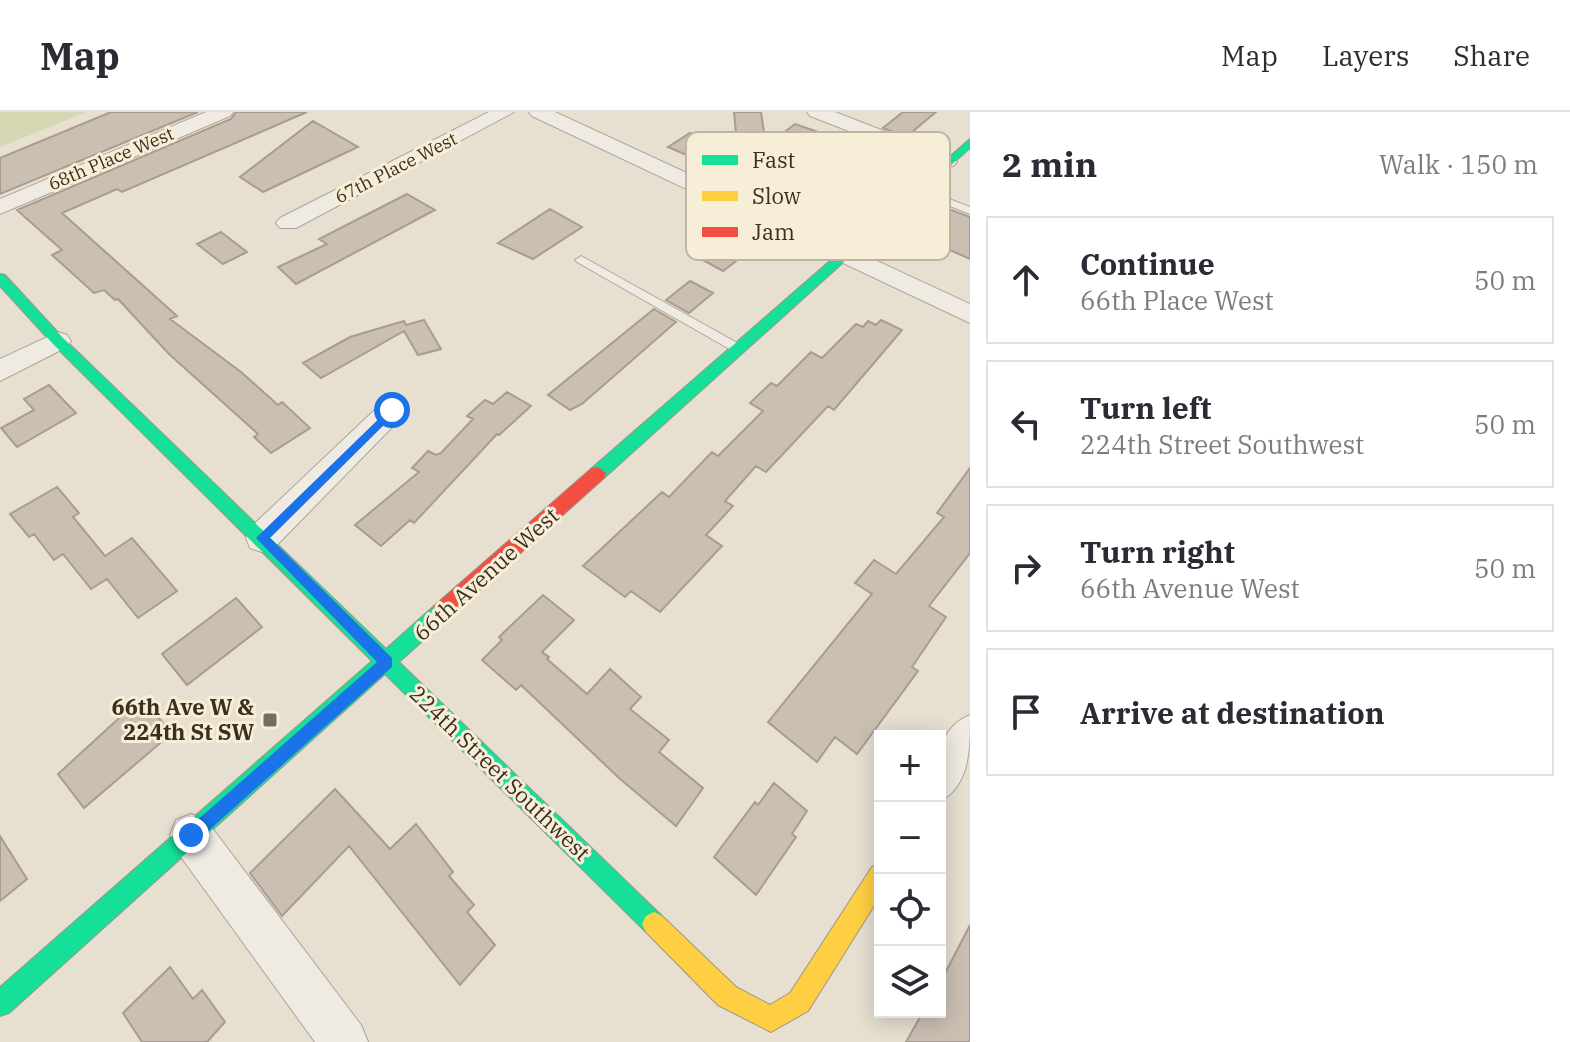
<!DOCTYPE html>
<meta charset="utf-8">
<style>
body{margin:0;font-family:"IBM Plex Serif",serif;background:#f7f7f7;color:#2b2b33}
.controls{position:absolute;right:24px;bottom:24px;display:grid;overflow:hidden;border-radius:0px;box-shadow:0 4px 20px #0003}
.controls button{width:72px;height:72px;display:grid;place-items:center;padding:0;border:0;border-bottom:2px solid #e1e1e2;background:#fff;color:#2b2b33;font:40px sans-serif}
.stop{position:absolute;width:24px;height:24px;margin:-18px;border:6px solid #1a73e8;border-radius:50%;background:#fff}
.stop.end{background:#1a73e8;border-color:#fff;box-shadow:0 2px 8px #0008}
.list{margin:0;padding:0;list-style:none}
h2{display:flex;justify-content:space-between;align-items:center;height:104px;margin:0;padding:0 32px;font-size:34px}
h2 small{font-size:26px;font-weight:400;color:#7c7c81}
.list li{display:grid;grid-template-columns:52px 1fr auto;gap:24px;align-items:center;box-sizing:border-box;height:128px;margin:0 16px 16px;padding:0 16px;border:2px solid #e1e1e2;border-radius:0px}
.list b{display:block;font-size:30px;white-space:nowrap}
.list p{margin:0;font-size:26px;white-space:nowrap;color:#7c7c81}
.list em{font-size:26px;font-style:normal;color:#7c7c81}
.icon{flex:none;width:44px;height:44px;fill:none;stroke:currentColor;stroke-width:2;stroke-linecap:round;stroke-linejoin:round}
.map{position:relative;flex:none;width:970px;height:930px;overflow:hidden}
header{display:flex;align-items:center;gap:48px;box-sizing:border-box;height:112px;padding:0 40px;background:#fff;border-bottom:2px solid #e1e1e2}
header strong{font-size:38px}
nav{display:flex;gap:44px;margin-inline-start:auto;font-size:28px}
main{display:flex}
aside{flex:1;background:#fff}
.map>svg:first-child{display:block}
.green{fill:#d6d7b3}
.building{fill:#cbbfb2;stroke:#a89c90;stroke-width:2}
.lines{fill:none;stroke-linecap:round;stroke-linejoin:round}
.lane-casing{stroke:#ada599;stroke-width:2}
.street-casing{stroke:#ada599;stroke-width:2}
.fast-casing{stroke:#9c958a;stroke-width:2}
.slow-casing{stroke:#9c958a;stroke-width:2}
.jam-casing{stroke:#9c958a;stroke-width:2}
.lane{fill:#efebe3;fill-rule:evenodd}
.street{fill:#efebe3;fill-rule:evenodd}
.fast{fill:#16e098;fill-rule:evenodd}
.slow{fill:#ffcf43;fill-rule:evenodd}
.jam{fill:#f24e42;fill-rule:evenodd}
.route{fill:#1a73e8}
.poi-dot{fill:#786c5e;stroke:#f7eed8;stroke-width:3}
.labels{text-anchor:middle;stroke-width:6;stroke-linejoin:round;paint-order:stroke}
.far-street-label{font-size:18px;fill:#3d2e20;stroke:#f7eed8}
.street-label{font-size:22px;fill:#3d2e20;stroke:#f7eed8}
.poi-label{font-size:22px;font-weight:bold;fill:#3d2e20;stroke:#f7eed8;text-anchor:end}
.key{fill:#f7eed8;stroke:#bfb4a1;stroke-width:2}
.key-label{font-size:22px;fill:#3d2e20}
</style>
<header>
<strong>Map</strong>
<nav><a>Map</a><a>Layers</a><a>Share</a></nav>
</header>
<main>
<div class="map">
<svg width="970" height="930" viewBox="0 0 970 930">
<rect width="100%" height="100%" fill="#e7e0d1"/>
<!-- green -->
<path class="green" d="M 0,0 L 87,0 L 0,35 Z"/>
<!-- building -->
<path class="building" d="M 111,0 L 198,0 L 0,82 L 0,46 Z
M 236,0 L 307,0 L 122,80 L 117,77 L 62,101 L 177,204 L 170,207 L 241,260 L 278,293 L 282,290 L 310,316 L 271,341 L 254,325 L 258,322 L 169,242 L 118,187 L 115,188 L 104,178 L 94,181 L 52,143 L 62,138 L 17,98 L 231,7 Z
M 734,0 L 761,0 L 766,34 L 795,12 L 860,34 L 866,29 L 890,38 L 822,101 L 668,35 L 690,21 L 738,42 Z
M 903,0 L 936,0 L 906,25 L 883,16 Z
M 313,9 L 358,35 L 263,80 L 240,65 Z
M 407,82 L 435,98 L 296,172 L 278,155 L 327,132 L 319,127 Z
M 946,96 L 970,105 L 970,147 L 916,123 Z
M 550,97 L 582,115 L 533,147 L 498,131 Z
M 221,120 L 247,140 L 223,152 L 197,132 Z
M 719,130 L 744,143 L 723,159 L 697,145 Z
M 690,169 L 713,181 L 689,201 L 666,188 Z
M 654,197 L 676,210 L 582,292 L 570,298 L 548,283 Z
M 424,208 L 441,237 L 418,243 L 404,219 L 321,266 L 303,251 L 350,225 L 404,209 L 406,213 Z
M 881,208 L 902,218 L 834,298 L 828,294 L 766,360 L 756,354 L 725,389 L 733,394 L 706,423 L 722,434 L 660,500 L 631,479 L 625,485 L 583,454 L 662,380 L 669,385 L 712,340 L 718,344 L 763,299 L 750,291 L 771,271 L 777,274 L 811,240 L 822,246 L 856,212 L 863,215 L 868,209 L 876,213 Z
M 49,273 L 76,301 L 17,335 L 1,316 L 34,298 L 24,287 Z
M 507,280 L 531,294 L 499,323 L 497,322 L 414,411 L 410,408 L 381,434 L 355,413 L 419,360 L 412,356 L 428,339 L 436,343 L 441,341 L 473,307 L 467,304 L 485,288 L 493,292 Z
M 970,356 L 970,441 L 929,494 L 946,505 L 912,555 L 918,559 L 857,642 L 835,625 L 817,650 L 768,610 L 872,482 L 855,471 L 874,448 L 896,462 L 944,405 L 937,401 Z
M 57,375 L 79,401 L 73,405 L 105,444 L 132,426 L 177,479 L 138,506 L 107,467 L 91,477 L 63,442 L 54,448 L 34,422 L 29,425 L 10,402 Z
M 543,483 L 574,508 L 542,540 L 549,545 L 547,547 L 587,582 L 610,557 L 641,585 L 630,597 L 669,628 L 659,640 L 703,676 L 676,714 L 619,666 L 521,573 L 516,578 L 482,548 L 502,528 L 499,525 Z
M 236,486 L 262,515 L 187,573 L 162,542 Z
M 141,586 L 172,621 L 84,696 L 58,662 Z
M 774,671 L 807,699 L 792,722 L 796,725 L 756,783 L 714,745 L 755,690 L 758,693 Z
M 335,677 L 390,737 L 416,712 L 453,760 L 449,764 L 474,793 L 467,800 L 495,833 L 460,873 L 349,734 L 282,804 L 250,761 Z
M 0,724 L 27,767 L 0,789 Z
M 970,813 L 970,930 L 906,930 L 923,900 L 940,900 L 940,871 Z
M 170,855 L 193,887 L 202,878 L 225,910 L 207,930 L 142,930 L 123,901 Z"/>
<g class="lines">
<defs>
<path id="lane" d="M 916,74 L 970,95 L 970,102 L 912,79 L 911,77 Z
M 581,144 L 741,233 L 743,236 L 741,239 L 733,239 L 577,150 L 575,148 Z"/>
<path id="street" d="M 206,0 L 233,0 L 230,4 L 0,102 L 0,87 Z
M 489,0 L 514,0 L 296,116 L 280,116 L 276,111 L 280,106 Z
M 529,0 L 555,0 L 970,192 L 970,211 L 532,4 Z
M 807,0 L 835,0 L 953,46 L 957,50 L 953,54 L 939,54 L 810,4 Z
M 58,220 L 67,223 L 71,229 L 67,235 L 0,269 L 0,247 Z
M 392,287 L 402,291 L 406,298 L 402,305 L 274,436 L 262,440 L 250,436 L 246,426 L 250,416 L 382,291 Z
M 970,603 C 970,636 970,674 940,689 C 940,656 933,618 970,603 Z
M 191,702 L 206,708 L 361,913 L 368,930 L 315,930 L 176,738 L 170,723 L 176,708 Z"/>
<path id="fast" d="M 970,27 L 970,36 L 604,366 L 592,366 L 590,361 L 592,356 Z
M 0,162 L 5,163 L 63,226 L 386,537 L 434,494 L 441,492 L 448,494 L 450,500 L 448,506 L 399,550 L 662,804 L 666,812 L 662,820 L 654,824 L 646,820 L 385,562 L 9,901 L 0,904 L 0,875 L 372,549 L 53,232 L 0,174 Z"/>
<path id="slow" d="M 880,752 L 880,784 L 808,899 L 771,920 L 718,893 L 646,820 L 642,812 L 646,804 L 654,800 L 662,804 L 736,875 L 770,893 L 790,881 L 872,755 Z"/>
<path id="jam" d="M 598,355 L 606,361 L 604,366 L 448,506 L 441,508 L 434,506 L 432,500 L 434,494 L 592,356 Z"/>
</defs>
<!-- lane casing -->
<use href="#lane" class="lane-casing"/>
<!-- street casing -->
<use href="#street" class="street-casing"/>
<!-- fast casing -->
<use href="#fast" class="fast-casing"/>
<!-- slow casing -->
<use href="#slow" class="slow-casing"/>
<!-- jam casing -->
<use href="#jam" class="jam-casing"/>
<!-- lane -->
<use href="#lane" class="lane"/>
<!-- street -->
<use href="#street" class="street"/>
<!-- fast -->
<use href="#fast" class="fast"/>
<!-- slow -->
<use href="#slow" class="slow"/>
<!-- jam -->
<use href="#jam" class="jam"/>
</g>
<!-- route -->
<path class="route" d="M 392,294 L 396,295 L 396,301 L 270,426 L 392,546 L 392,555 L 197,729 L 186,729 L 186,718 L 377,550 L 256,426 Z"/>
<!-- markers -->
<rect class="poi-dot" x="262" y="600" width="16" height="16" rx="4"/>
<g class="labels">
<!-- far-street labels -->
<g class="far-street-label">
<text transform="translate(111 47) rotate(-23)" y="6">68th Place West</text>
<text transform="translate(396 56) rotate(-27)" y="6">67th Place West</text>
</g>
<!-- street labels -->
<g class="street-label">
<text transform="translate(486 462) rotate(-42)" y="8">66th Avenue West</text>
<text transform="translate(500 661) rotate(44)" y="8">224th Street Southwest</text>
</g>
<!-- poi labels -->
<g class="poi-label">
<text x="254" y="603">66th Ave W &amp;<tspan x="254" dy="25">224th St SW</tspan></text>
</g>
</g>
<!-- legend -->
<rect x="686" y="20" width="264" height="128" rx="12" class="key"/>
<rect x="702" y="43" width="36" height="10" fill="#16e098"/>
<rect x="702" y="79" width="36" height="10" fill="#ffcf43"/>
<rect x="702" y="115" width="36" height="10" fill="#f24e42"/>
<g class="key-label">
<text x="752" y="56">Fast</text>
<text x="752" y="92">Slow</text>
<text x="752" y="128">Jam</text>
</g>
</svg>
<div class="controls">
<button>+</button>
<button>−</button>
<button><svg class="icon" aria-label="locate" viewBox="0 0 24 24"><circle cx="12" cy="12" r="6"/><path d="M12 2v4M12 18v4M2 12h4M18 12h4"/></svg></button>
<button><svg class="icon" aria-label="layers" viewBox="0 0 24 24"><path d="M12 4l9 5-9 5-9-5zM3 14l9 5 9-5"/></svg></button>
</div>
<div class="stop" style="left:392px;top:298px"></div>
<div class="stop end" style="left:191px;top:723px"></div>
</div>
<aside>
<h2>2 min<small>Walk · 150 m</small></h2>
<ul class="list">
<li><svg class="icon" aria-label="ahead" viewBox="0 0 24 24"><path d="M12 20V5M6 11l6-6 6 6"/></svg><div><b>Continue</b><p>66th Place West</p></div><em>50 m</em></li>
<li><svg class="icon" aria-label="left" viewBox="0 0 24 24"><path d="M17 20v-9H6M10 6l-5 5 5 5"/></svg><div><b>Turn left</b><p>224th Street Southwest</p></div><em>50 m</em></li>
<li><svg class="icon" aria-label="right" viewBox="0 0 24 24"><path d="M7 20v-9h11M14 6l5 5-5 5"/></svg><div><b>Turn right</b><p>66th Avenue West</p></div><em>50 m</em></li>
<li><svg class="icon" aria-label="arrive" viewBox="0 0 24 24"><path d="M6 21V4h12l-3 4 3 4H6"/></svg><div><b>Arrive at destination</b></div></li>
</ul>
</aside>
</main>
